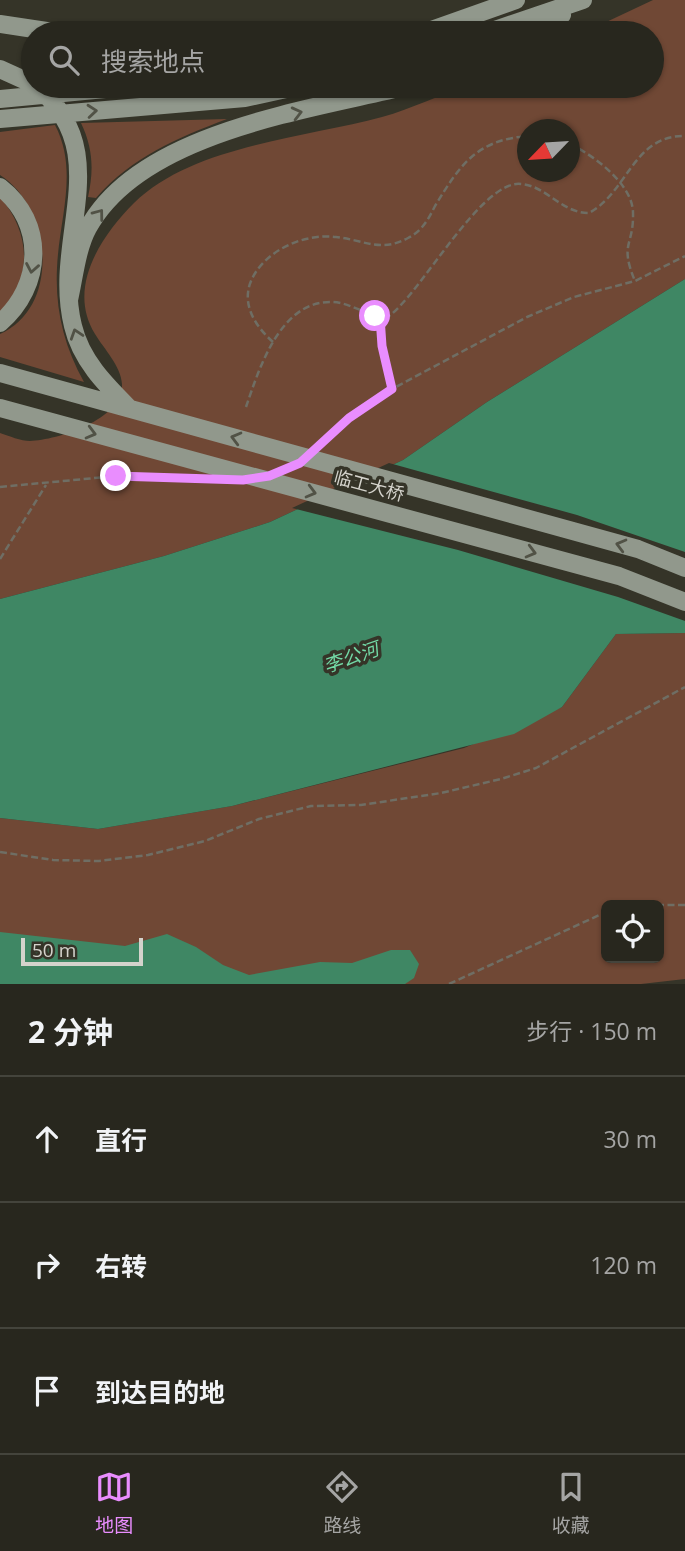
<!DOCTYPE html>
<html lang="zh">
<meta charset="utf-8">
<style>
body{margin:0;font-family:"Open Sans","Noto Sans SC",sans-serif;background:#34332b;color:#f1f3f6}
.controls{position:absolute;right:21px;bottom:21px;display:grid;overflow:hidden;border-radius:10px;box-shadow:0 2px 5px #0004}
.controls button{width:63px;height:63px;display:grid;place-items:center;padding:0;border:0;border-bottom:2px solid #44443c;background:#28271e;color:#f1f3f6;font:35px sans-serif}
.compass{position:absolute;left:517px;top:119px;width:63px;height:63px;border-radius:50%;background:#28271e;box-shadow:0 2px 5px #0004;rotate:245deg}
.scale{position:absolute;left:21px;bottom:18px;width:122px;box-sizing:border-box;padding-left:7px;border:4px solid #d4d3cc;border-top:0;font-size:19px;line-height:24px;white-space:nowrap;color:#d4d3cc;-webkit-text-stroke:5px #353428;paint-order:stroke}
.stop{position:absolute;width:21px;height:21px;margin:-16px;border:5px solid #e98dfe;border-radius:50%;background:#fff}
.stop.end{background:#e98dfe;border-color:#fff;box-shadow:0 2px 7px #0008}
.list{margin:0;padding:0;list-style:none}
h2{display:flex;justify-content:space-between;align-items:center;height:91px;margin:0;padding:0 28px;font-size:30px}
h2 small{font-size:23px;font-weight:400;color:#a5a5a4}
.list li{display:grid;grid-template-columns:46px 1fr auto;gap:21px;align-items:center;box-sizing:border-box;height:126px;padding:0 28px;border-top:2px solid #44443c}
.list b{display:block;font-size:26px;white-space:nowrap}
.list em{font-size:23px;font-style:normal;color:#a5a5a4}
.icon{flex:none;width:38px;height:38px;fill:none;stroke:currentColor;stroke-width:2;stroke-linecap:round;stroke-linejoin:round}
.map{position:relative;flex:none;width:685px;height:984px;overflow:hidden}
.search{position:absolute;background:#28271e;box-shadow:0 2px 5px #0004;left:21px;right:21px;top:21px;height:77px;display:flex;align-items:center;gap:18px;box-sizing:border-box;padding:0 24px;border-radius:38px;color:#a5a5a4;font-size:26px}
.sheet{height:469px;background:#28271e}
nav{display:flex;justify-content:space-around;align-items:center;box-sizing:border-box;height:98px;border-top:2px solid #44443c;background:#28271e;font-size:19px;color:#a5a5a4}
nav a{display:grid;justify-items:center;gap:4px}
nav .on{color:#e98dfe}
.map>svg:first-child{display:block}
.green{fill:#704835;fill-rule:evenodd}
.water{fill:#3f8764}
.pier{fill:#353428}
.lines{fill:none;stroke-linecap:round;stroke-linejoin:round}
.path{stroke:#6f6e64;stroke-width:2.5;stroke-dasharray:7 3.5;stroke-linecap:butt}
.primary{stroke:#91988c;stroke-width:18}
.oneway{stroke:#515246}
.route{stroke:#e98dfe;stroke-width:9}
.labels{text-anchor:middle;stroke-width:7;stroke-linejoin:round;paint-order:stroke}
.street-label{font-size:18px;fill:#d4d3cc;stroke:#353428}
.water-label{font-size:19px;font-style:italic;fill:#73d9a6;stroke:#353428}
</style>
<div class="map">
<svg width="685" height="984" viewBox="0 0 685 984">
<rect width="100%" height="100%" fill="#353428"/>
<!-- green -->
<path class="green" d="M 653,0 L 685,0 L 685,279 L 487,402 L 403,460 L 270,522 L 164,556 L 0,599 L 0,433 C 9,436 21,441 30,441 C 58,440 124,419 122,384 C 121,366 104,349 95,334 C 66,287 102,235 134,203 C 193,145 305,138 382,117 C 412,109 441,93 472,86 C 488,83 508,86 525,86 C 567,86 609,86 652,86 L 652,33 L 583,33 ZM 528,130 L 570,130 L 570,172 L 528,172 Z
M 227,119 C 177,138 132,157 96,198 L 88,197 C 94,170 93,148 81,123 Z
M 55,125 C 79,171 59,219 57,268 C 55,310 64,346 84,382 L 0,357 L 0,334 C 62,306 51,207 0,175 L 0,132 Z
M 0,197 C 30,232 34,278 0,312 Z
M 685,633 L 685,979 L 641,984 L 0,984 L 0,818 L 98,829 L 232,806 L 464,748 L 562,707 L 616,634 ZM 606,905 L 659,905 L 659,958 L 606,958 Z"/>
<!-- water -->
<path class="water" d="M 685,279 L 685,633 L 616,634 L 562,707 L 514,734 L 232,806 L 98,829 L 0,818 L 0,599 L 164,556 L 270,522 L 403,460 L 487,402 Z
M 0,932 L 125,946 L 167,934 L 196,947 L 223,965 L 249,975 L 320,962 L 352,963 L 391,950 L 410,950 L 419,964 L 414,978 L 405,984 L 0,984 Z"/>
<!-- pier -->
<path class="pier" d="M 389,463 L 577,515 L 685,552 L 685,621 L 618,597 L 458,550 L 292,508 Z"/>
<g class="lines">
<!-- path -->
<path class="path" d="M 570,144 C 593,155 633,184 633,213 C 634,246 619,243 635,281
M 381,317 L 386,367 L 392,389
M 273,342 C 256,327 241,305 251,281 C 264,251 303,233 336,237 C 364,240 380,253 408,238 C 422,231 428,220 435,206 C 460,165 476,140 528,136
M 246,407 C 259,369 280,301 331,302 C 352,302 367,318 389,316 C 421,293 482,179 521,184 C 547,186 561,213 589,213 C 628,192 633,135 685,136
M 322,444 L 349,418 L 392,389 L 527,317 L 574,297 L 635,281 L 685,256
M 0,487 L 116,476 L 189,478
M 0,559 L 46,485
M 0,852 L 53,860 L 99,861 L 148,855 L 205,841 L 259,819 L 311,806 L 361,805 L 441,793 L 501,779 L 536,768 L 685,687
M 636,905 L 685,905
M 449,984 L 606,912"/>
<!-- primary -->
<path class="primary" d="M 0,24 L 60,33
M 423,33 L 516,0
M 486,33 L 583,0
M 533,33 L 562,15
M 0,69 L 33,84
M 36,86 C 118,153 51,238 73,326 C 81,360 105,384 129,408
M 0,99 L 137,86
M 0,119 L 245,98 L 300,86
M 0,187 C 46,223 43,286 0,323
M 69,300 C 74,278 77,248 88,228 C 140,132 310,110 407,86
M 0,373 L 638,549 L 685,568
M 0,408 L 619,576 L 685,602"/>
</g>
<!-- one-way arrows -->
<defs><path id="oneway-chevron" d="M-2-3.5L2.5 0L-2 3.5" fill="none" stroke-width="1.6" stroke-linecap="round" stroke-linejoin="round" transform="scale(1.75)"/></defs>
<g class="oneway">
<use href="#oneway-chevron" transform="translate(92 111) rotate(-5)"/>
<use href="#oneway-chevron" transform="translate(297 113) rotate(-14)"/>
<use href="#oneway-chevron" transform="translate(99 214) rotate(-53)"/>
<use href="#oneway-chevron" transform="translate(32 268) rotate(100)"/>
<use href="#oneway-chevron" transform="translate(76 334) rotate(-108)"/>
<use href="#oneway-chevron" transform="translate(91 433) rotate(15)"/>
<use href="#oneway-chevron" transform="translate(236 438) rotate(-165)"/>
<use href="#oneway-chevron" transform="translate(311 492) rotate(15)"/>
<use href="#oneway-chevron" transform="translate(621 545) rotate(-165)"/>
<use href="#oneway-chevron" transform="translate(531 552) rotate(15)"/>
</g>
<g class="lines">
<!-- route -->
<path class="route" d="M 116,476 L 243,480 L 269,476 L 300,463 L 349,418 L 392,389 L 382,346 L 380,317 L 375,316"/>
</g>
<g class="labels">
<!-- street labels -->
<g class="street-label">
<text transform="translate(369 486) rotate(15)" y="6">临工大桥</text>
</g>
<!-- water labels -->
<g class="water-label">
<text transform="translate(351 657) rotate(-19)" y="7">李公河</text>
</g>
</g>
</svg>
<div class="controls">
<button><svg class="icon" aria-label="locate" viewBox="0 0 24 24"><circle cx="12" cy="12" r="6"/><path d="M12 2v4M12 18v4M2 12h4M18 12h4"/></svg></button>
</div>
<svg class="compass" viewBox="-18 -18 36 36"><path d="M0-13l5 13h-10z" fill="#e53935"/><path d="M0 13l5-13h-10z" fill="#a5a5a4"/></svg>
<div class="scale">50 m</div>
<div class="stop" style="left:375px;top:316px"></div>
<div class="stop end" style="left:116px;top:476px"></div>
<div class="search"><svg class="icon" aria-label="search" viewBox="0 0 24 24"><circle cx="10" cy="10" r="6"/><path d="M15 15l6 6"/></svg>搜索地点</div>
</div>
<section class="sheet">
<h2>2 分钟<small>步行 · 150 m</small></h2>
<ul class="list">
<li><svg class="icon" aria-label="ahead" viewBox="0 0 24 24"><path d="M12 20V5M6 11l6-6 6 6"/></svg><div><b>直行</b></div><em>30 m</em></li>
<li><svg class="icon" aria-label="right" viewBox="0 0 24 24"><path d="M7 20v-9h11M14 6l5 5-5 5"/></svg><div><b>右转</b></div><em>120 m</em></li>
<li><svg class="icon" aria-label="arrive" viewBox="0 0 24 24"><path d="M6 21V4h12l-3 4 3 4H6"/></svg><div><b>到达目的地</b></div></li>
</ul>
</section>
<nav>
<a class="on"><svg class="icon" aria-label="map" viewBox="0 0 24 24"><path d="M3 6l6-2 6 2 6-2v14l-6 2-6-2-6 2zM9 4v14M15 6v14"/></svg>地图</a>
<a><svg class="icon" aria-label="directions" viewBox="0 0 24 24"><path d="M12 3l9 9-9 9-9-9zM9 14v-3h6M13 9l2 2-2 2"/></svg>路线</a>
<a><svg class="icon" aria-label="saved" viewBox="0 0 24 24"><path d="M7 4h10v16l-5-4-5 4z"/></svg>收藏</a>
</nav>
